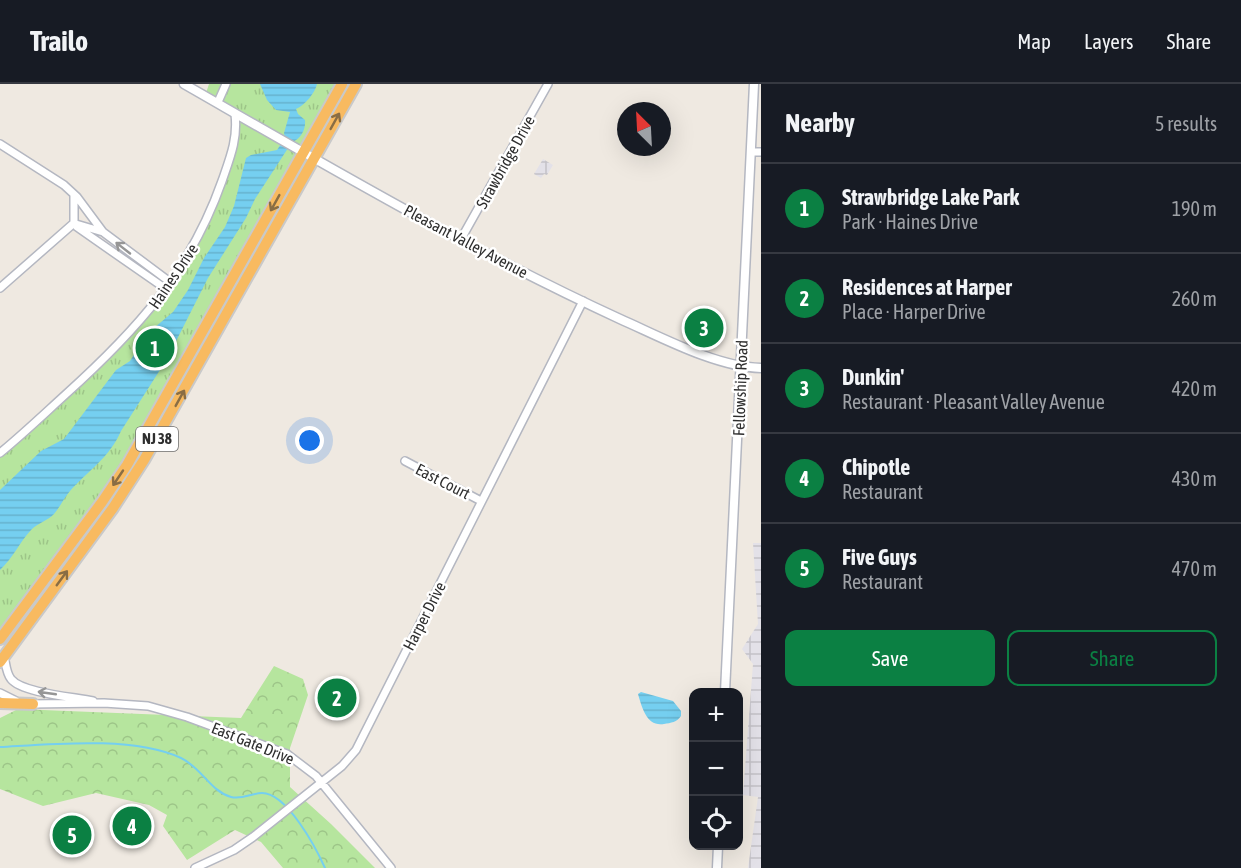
<!DOCTYPE html>
<meta charset="utf-8">
<style>
body{margin:0;font-family:"Asap Condensed",sans-serif;background:#242831;color:#f1f3f6}
.controls{position:absolute;right:18px;bottom:18px;display:grid;overflow:hidden;border-radius:12px;box-shadow:0 6px 24px #0002}
.controls button{width:54px;height:54px;display:grid;place-items:center;padding:0;border:0;border-bottom:2px solid #363941;background:#171b24;color:#f1f3f6;font:30px sans-serif}
.compass{position:absolute;left:617px;top:18px;width:54px;height:54px;border-radius:50%;background:#171b24;box-shadow:0 6px 24px #0002;rotate:336deg}
.you{position:absolute;left:310px;top:357px;width:21px;height:21px;margin:-15px;border:4px solid #fff;border-radius:50%;background:#1a73e8;box-shadow:0 0 0 9px #1a73e833}
.badge{display:grid;place-items:center;width:39px;height:39px;border-radius:50%;background:#0b8043;color:#fff;font-size:20px;font-weight:700}
.pin{position:absolute;translate:-50% -50%;border:3px solid #fff;box-shadow:0 2px 6px #0006}
.list{margin:0;padding:0;list-style:none}
h2{display:flex;justify-content:space-between;align-items:center;height:78px;margin:0;padding:0 24px;font-size:26px}
h2 small{font-size:20px;font-weight:400;color:#9ea1a6}
.list li{display:grid;grid-template-columns:39px 1fr auto;gap:18px;align-items:center;box-sizing:border-box;height:90px;padding:0 24px;border-top:2px solid #363941}
.list b{display:block;font-size:22px;white-space:nowrap}
.list p{margin:0;font-size:20px;white-space:nowrap;color:#9ea1a6}
.list em{font-size:20px;font-style:normal;color:#9ea1a6}
.actions{display:flex;gap:12px;padding:18px 24px}
.actions a{flex:1;padding:14px 0;border:2px solid #0b8043;border-radius:12px;text-align:center;font-size:21px;color:#0b8043}
.actions .main{background:#0b8043;color:#fff}
.icon{flex:none;width:33px;height:33px;fill:none;stroke:currentColor;stroke-width:2;stroke-linecap:round;stroke-linejoin:round}
.map{position:relative;flex:none;width:761px;height:784px;overflow:hidden}
header{display:flex;align-items:center;gap:36px;box-sizing:border-box;height:84px;padding:0 30px;background:#171b24;border-bottom:2px solid #363941}
header strong{font-size:28px}
nav{display:flex;gap:33px;margin-inline-start:auto;font-size:21px}
main{display:flex}
aside{flex:1;background:#171b24}
.map>svg:first-child{display:block}
.industrial{fill:url(#industrial-grid)}
.grass{fill:url(#grass-tufts)}
.forest{fill:url(#forest-crowns)}
.water{fill:url(#water-rules)}
.lines{fill:none;stroke-linecap:round;stroke-linejoin:round}
.stream{stroke:#75cff0;stroke-width:2}
.minor-casing{stroke:#b4b7c1;stroke-width:10}
.tertiary-casing{stroke:#b4b7c1;stroke-width:11}
.trunk-casing{stroke:#c9c9c9;stroke-width:14}
.minor{stroke:#fff;stroke-width:7}
.tertiary{stroke:#fff;stroke-width:8}
.trunk{stroke:#f8ba60;stroke-width:10}
.oneway{stroke:#896d44}
.oneway2{stroke:#969696}
.labels{text-anchor:middle;stroke-width:5;stroke-linejoin:round;paint-order:stroke}
.shield{fill:#fff;stroke:#6d6d6d;stroke-width:1.5}
.shield-label{font-size:15px;font-weight:bold;fill:#2e2e2e}
.street-label{font-size:16px;fill:#2e2e2e;stroke:#fff}
</style>
<header>
<strong>Trailo</strong>
<nav><a>Map</a><a>Layers</a><a>Share</a></nav>
</header>
<main>
<div class="map">
<svg width="761" height="784" viewBox="0 0 761 784">
<defs>
<pattern id="industrial-grid" width="8" height="8" patternUnits="userSpaceOnUse" patternTransform="scale(1.5)"><rect width="8" height="8" fill="#e3e1e8"/><path d="M0 4h8M4 0v8" fill="none" stroke="#c3c1c7"/></pattern>
<pattern id="grass-tufts" width="24" height="20" patternUnits="userSpaceOnUse" patternTransform="scale(1.5)"><rect width="24" height="20" fill="#b6e59e"/><path d="M3 7l-1-3M5 7V3M7 7l1-3M15 17l-1-3M17 17v-4M19 17l1-3" fill="none" stroke="#9dc588"/></pattern>
<pattern id="forest-crowns" width="20" height="18" patternUnits="userSpaceOnUse" patternTransform="scale(1.5)"><rect width="20" height="18" fill="#b6e59e"/><path d="M2 6a3 3 0 1 1 6 0M12 15a3 3 0 1 1 6 0" fill="none" stroke="#9dc588"/></pattern>
<pattern id="water-rules" width="6" height="5" patternUnits="userSpaceOnUse" patternTransform="scale(1.5)"><rect width="6" height="5" fill="#75cff0"/><path d="M0 2.5h6" fill="none" stroke="#66b2ce"/></pattern>
</defs>
<rect width="100%" height="100%" fill="#efe9e1"/>
<!-- industrial -->
<path class="industrial" d="M 543,75 L 553,81 L 547,91 L 544,90 L 541,94 L 534,90 Z
M 753,459 L 761,459 L 761,784 L 748,784 L 758,713 L 743,711 L 753,580 L 742,565 L 758,540 Z"/>
<!-- grass -->
<path class="grass" d="M 209,0 L 342,0 L 127,381 L 0,554 L 0,369 L 137,241 L 202,147 L 236,51 L 235,30 L 205,12 Z"/>
<!-- forest -->
<path class="forest" d="M 274,582 L 303,595 L 308,611 L 290,664 L 290,703 L 331,740 L 375,784 L 283,784 L 261,758 L 235,746 L 187,776 L 163,742 L 167,731 L 149,721 L 96,709 L 43,722 L 0,705 L 0,634 L 18,625 L 241,634 Z"/>
<!-- water -->
<path class="water" d="M 260,0 L 317,0 C 315,9 305,21 296,25 L 298,30 L 305,36 C 306,45 301,55 292,58 L 255,115 L 246,134 L 208,194 L 167,275 L 121,347 C 110,373 88,387 70,407 C 64,414 60,423 54,430 C 47,437 38,439 31,446 C 19,459 13,474 0,486 L 0,406 L 41,367 L 64,355 L 116,286 L 130,277 L 148,249 L 173,228 L 188,206 L 204,174 L 225,143 L 234,122 L 246,74 L 251,71 L 277,66 L 285,54 L 284,49 L 290,28 L 276,26 L 267,16 Z
M 641,608 L 673,617 L 681,627 L 681,632 C 677,638 671,639 664,640 C 647,643 642,624 638,610 Z"/>
<g class="lines">
<!-- stream -->
<path class="stream" d="M 0,663 C 53,660 133,652 181,674 C 202,684 210,707 231,713 C 242,716 252,709 262,709 C 287,709 316,764 325,784"/>
<defs>
<path id="minor" d="M 218,18 L 226,0
M 0,60 L 64,101 L 77,113 L 103,148 L 170,198
M 751,68 L 761,68
M 74,111 L 74,139 L 77,143 L 166,205
M 76,140 L 103,148
M 461,155 L 548,0
M 0,204 L 74,139
M 0,369 C 22,351 43,331 65,311 C 136,247 190,188 222,97 C 230,74 238,55 235,30
M 405,377 L 481,417
M 4,572 C 6,580 6,589 11,595 C 22,609 74,613 93,617
M 0,609 L 16,617
M 30,620 L 104,619 L 148,622 L 187,633 L 287,670 L 316,692 L 391,784
M 195,784 L 234,766 L 253,753 L 342,682 L 356,666 L 583,217"/>
<path id="tertiary" d="M 184,0 C 327,82 470,166 620,235 C 661,253 716,283 761,284
M 725,608 L 754,0
M 717,784 L 718,762"/>
<path id="trunk" d="M 0,555 L 102,418 L 127,381 L 342,0
M 0,578 L 113,424 L 144,376 L 356,0
M 0,619 L 33,620"/>
</defs>
<!-- minor casing -->
<use href="#minor" class="minor-casing"/>
<!-- tertiary casing -->
<use href="#tertiary" class="tertiary-casing"/>
<!-- trunk casing -->
<use href="#trunk" class="trunk-casing"/>
<!-- minor -->
<use href="#minor" class="minor"/>
<!-- tertiary -->
<use href="#tertiary" class="tertiary"/>
<!-- trunk -->
<use href="#trunk" class="trunk"/>
</g>
<!-- one-way arrows -->
<defs><path id="oneway-shaft" d="M-6 0H5M1.5-3L5.5 0L1.5 3" fill="none" stroke-width="1.6" stroke-linecap="round" stroke-linejoin="round" transform="scale(1.5)"/></defs>
<g class="oneway">
<use href="#oneway-shaft" transform="translate(335 37) rotate(-61)"/>
<use href="#oneway-shaft" transform="translate(275 119) rotate(119)"/>
<use href="#oneway-shaft" transform="translate(180 314) rotate(-61)"/>
<use href="#oneway-shaft" transform="translate(118 394) rotate(124)"/>
<use href="#oneway-shaft" transform="translate(62 494) rotate(-54)"/>
</g>
<g class="oneway2">
<use href="#oneway-shaft" transform="translate(123 164) rotate(-142)"/>
<use href="#oneway-shaft" transform="translate(47 609) rotate(-172)"/>
</g>
<g class="labels">
<!-- shield labels -->
<rect class="shield" x="136" y="343" width="42" height="24" rx="4.5"/>
<g class="shield-label">
<text x="157" y="360">NJ 38</text>
</g>
<!-- street labels -->
<g class="street-label">
<text transform="translate(505 78) rotate(-61)" y="6">Strawbridge Drive</text>
<text transform="translate(466 157) rotate(28)" y="6">Pleasant Valley Avenue</text>
<text transform="translate(173 192) rotate(-56)" y="6">Haines Drive</text>
<text transform="translate(740 304) rotate(-88)" y="6">Fellowship Road</text>
<text transform="translate(443 397) rotate(27)" y="6">East Court</text>
<text transform="translate(424 532) rotate(-63)" y="6">Harper Drive</text>
<text transform="translate(253 659) rotate(22)" y="6">East Gate Drive</text>
</g>
</g>
</svg>
<div class="controls">
<button>+</button>
<button>−</button>
<button><svg class="icon" aria-label="locate" viewBox="0 0 24 24"><circle cx="12" cy="12" r="6"/><path d="M12 2v4M12 18v4M2 12h4M18 12h4"/></svg></button>
</div>
<svg class="compass" viewBox="-18 -18 36 36"><path d="M0-13l5 13h-10z" fill="#e53935"/><path d="M0 13l5-13h-10z" fill="#9ea1a6"/></svg>
<div class="you"></div>
<div class="pin badge" style="left:155px;top:264px">1</div>
<div class="pin badge" style="left:337px;top:614px">2</div>
<div class="pin badge" style="left:704px;top:244px">3</div>
<div class="pin badge" style="left:132px;top:742px">4</div>
<div class="pin badge" style="left:72px;top:751px">5</div>
</div>
<aside>
<h2>Nearby<small>5 results</small></h2>
<ul class="list">
<li><span class="badge">1</span><div><b>Strawbridge Lake Park</b><p>Park · Haines Drive</p></div><em>190 m</em></li>
<li><span class="badge">2</span><div><b>Residences at Harper</b><p>Place · Harper Drive</p></div><em>260 m</em></li>
<li><span class="badge">3</span><div><b>Dunkin'</b><p>Restaurant · Pleasant Valley Avenue</p></div><em>420 m</em></li>
<li><span class="badge">4</span><div><b>Chipotle</b><p>Restaurant</p></div><em>430 m</em></li>
<li><span class="badge">5</span><div><b>Five Guys</b><p>Restaurant</p></div><em>470 m</em></li>
</ul>
<div class="actions"><a class="main">Save</a><a>Share</a></div>
</aside>
</main>
